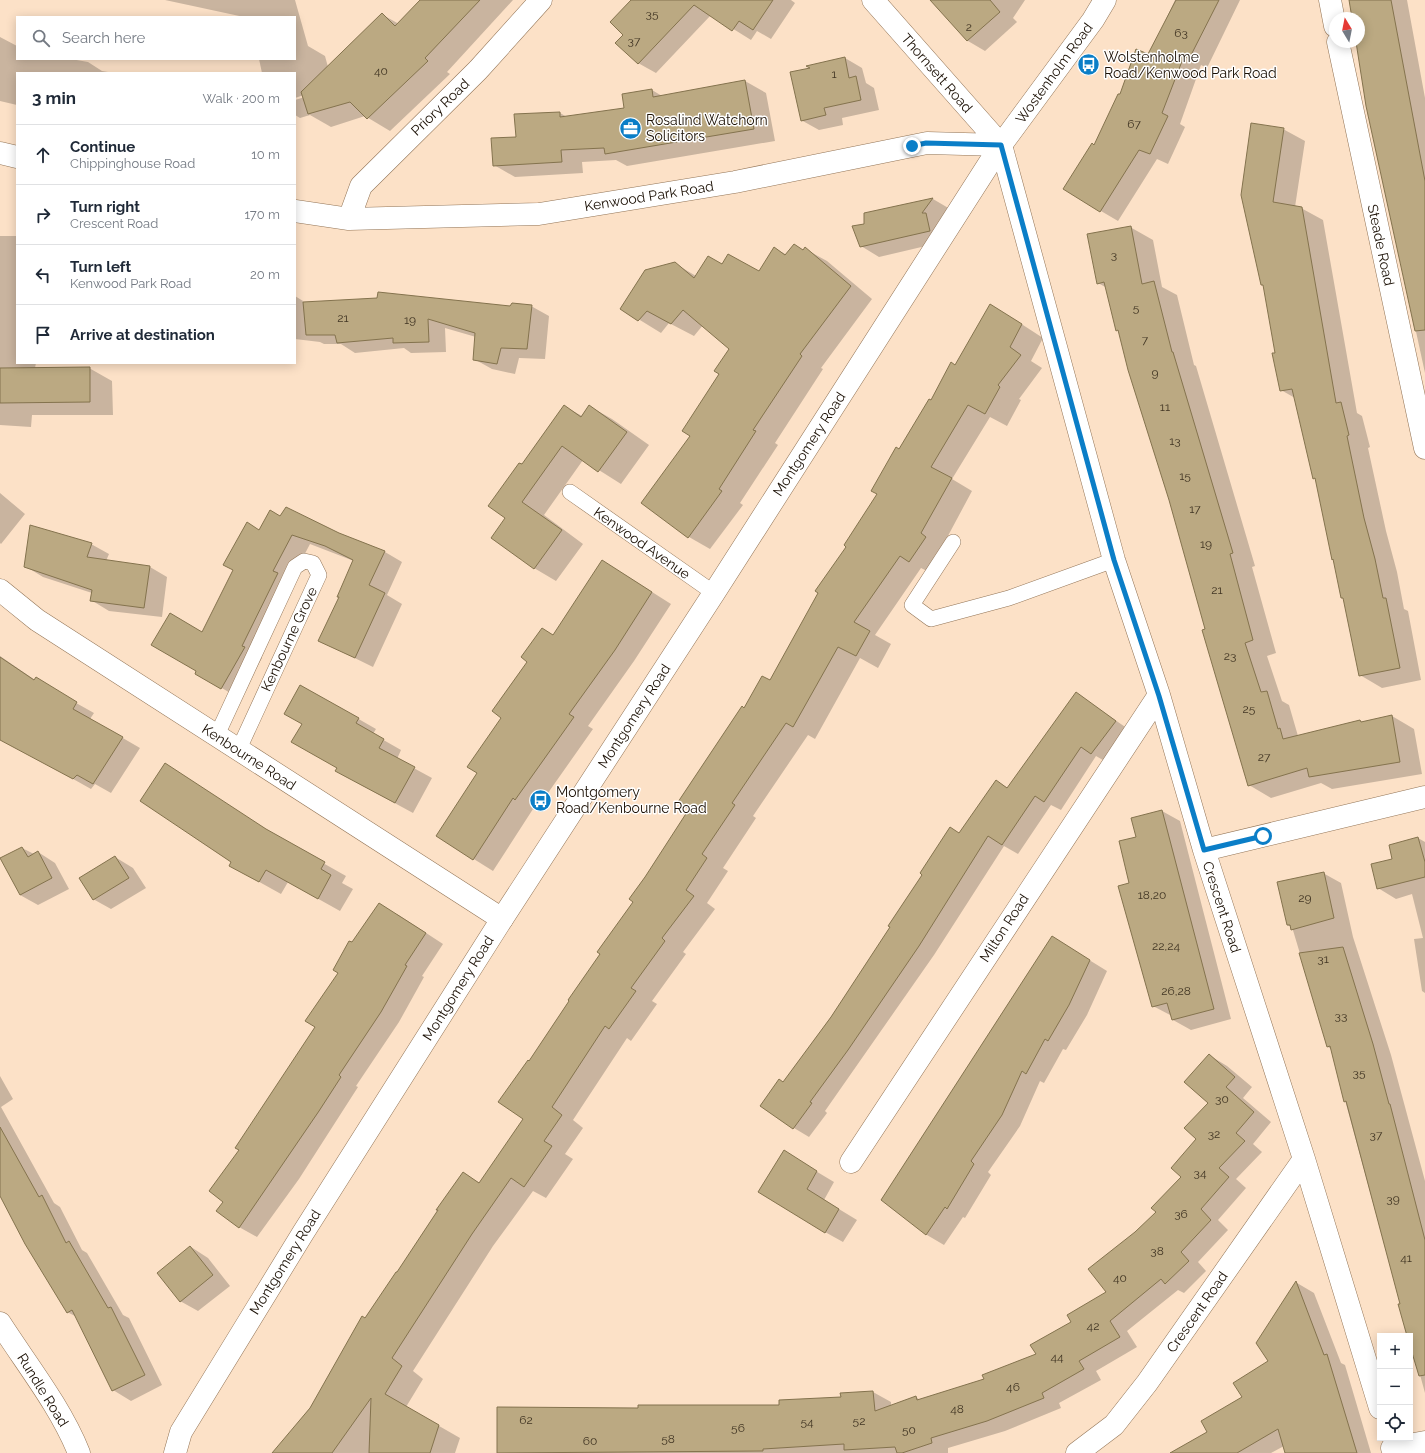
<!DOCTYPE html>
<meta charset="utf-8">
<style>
body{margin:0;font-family:Raleway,sans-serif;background:#f2f2f3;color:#1f2937}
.controls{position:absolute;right:12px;bottom:12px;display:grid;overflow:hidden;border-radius:0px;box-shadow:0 2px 10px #0003}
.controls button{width:36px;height:36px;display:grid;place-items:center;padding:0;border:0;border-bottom:1px solid #e0e1e3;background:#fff;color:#1f2937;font:20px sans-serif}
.compass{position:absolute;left:1329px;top:12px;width:36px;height:36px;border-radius:50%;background:#fff;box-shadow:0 2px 10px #0003;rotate:350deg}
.stop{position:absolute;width:12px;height:12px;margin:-9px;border:3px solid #0b7ec7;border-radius:50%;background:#fff}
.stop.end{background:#0b7ec7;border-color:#fff;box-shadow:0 1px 4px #0008}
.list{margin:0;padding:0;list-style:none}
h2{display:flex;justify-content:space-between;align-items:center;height:52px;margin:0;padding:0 16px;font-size:17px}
h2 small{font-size:13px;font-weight:400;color:#747a83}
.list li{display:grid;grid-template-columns:26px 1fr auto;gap:12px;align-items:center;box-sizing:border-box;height:60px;padding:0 16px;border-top:1px solid #e0e1e3}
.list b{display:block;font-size:15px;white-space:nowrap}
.list p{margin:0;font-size:13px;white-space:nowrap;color:#747a83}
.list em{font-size:13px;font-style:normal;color:#747a83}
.icon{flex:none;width:22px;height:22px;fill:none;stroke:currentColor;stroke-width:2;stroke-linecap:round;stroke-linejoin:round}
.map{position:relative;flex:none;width:1425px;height:1453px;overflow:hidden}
.search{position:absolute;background:#fff;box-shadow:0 2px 10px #0003;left:16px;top:16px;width:280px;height:44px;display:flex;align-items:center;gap:10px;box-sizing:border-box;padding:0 14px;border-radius:0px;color:#747a83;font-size:15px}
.panel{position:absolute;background:#fff;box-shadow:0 2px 10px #0003;left:16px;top:72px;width:280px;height:292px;border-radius:0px}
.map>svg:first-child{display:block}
.shadow{fill:#0003}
.building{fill:#bba982;stroke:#84734e}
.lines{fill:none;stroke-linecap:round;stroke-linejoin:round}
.service-casing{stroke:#937557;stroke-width:16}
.minor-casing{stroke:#937557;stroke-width:23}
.tertiary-casing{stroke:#937557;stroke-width:23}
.service{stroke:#fff;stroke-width:15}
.minor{stroke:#fff;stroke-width:22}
.tertiary{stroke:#fff;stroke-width:22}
.route{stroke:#0b7ec7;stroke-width:5}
.labels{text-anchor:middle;stroke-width:3;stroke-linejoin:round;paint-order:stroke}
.number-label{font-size:12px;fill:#423624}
.poi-label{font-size:14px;fill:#1a0f04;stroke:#fff;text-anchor:start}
.street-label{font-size:14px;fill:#1a0f04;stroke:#fff}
</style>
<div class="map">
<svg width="1425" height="1453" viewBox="0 0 1425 1453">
<rect width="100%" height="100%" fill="#fce1c7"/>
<!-- shadow -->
<path class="shadow" d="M 165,0 L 295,0 L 308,46 L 325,56 L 328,67 L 383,15 L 399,24 L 421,0 L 513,0 L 447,72 L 450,74 L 390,131 L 365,116 L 331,127 L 310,115 L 300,118 L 295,115 L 295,100 L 308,96 L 307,94 L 295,98 L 295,73 L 262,73 L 259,59 L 295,59 L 295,17 L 244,17 Z
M 632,0 L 791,0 L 795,3 L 771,39 L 757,31 L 751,40 L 711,15 L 656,73 L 638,63 L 625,35 Z
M 931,0 L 1025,0 L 1013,18 L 1017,22 L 985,51 L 968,41 Z
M 1175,0 L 1240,0 L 1207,68 L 1201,65 L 1180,124 L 1185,127 L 1168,164 L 1157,159 L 1118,221 L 1101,211 L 1095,146 L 1120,96 L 1149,55 Z
M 1349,0 L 1407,0 L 1425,98 L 1425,373 L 1367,106 L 1357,42 L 1359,42 L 1359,18 L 1353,18 Z
M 0,37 L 17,46 L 17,59 L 71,59 L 88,62 L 102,71 L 114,73 L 17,73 L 17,105 L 0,101 Z
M 845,58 L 862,68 L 866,83 L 874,88 L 879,110 L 842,118 L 843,125 L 819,130 L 801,120 L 813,69 Z
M 745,81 L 766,93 L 775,141 L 627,166 L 616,160 L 582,162 L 583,173 L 515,177 L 494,165 L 517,138 L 560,113 L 567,117 L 625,109 L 652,90 L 662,96 Z
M 1283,129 L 1305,141 L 1295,207 L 1301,208 L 1323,220 L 1357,413 L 1362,416 L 1370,447 L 1368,448 L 1386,531 L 1397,572 L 1404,609 L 1408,611 L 1421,680 L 1382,688 L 1360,675 L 1344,599 L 1342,598 L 1334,560 L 1332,559 L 1316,480 L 1314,478 L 1295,398 L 1281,390 L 1276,354 L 1265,286 L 1262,285 L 1242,195 Z
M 933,199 L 950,209 L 947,241 L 879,257 L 861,246 L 865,224 L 865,214 Z
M 1130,227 L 1153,240 L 1162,287 L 1177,295 L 1194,365 L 1196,366 L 1255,566 L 1252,567 L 1276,653 L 1267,656 L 1282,701 L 1289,705 L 1298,736 L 1360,721 L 1362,722 L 1392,716 L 1414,729 L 1422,774 L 1332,789 L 1321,783 L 1271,798 L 1249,785 L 1170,500 L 1120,332 L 1117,330 L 1107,288 L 1098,283 Z
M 0,236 L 17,236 L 17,363 L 36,363 L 35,368 L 89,368 L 112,381 L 113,415 L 32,415 L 31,427 L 0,425 Z
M 774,248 L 787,255 L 805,249 L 827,261 L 872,299 L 821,368 L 823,369 L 775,443 L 778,445 L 740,503 L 743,505 L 710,549 L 689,537 L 692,436 L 730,349 L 703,325 L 694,336 L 669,323 L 661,333 L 622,309 L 674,263 L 696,276 L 723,265 L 759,272 Z
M 295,296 L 303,301 L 303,303 L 378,299 L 511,308 L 531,306 L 549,316 L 545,359 L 519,358 L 515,374 L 492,369 L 474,359 L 476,337 L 445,328 L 446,352 L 411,353 L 404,348 L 355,353 L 341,344 L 324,344 L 320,342 L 295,339 Z
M 1012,318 L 1043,338 L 1031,361 L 1042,368 L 1019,399 L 1021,400 L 1007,426 L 990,417 L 952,479 L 972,491 L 942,547 L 931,573 L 921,568 L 875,635 L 891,644 L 878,668 L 860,658 L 815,739 L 808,735 L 753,816 L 756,818 L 723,868 L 728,871 L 707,903 L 715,909 L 683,952 L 686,954 L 652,1001 L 657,1004 L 631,1041 L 627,1038 L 573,1120 L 583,1128 L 565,1154 L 573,1159 L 546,1198 L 533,1191 L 493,1246 L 413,1371 L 423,1379 L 406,1407 L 460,1438 L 455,1453 L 274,1453 L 310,1408 L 366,1319 L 463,1173 L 480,1183 L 525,1119 L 530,1062 L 634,902 L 646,878 L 690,809 L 745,709 L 770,682 L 878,494 L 899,450 L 956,366 Z
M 564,406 L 582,416 L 589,406 L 612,419 L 649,445 L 621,484 L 583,460 L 544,515 L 583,544 L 556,581 L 534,568 L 506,518 L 522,465 Z
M 0,493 L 25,514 L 1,544 L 0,543 Z
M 281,517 L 339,534 L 385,552 L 402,562 L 387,595 L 402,604 L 373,667 L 320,641 L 340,597 L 354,561 L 310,544 L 290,582 L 259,657 L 262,658 L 239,698 L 196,673 L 203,633 L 260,531 Z
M 91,544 L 109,554 L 106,561 L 150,567 L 167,577 L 162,617 L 109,611 L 91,600 L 92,593 L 43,577 L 25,566 Z
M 622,573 L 671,604 L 634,661 L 588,726 L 593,729 L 536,810 L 533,809 L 493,871 L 437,836 L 478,773 L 503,717 Z
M 0,656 L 35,680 L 94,713 L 90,719 L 140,748 L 111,793 L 95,784 L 91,789 L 0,738 Z
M 301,686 L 376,729 L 373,734 L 401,750 L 397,759 L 432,778 L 413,813 L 354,781 L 338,768 L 303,724 Z
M 1076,693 L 1131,731 L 1108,763 L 1096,756 L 1061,810 L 1051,805 L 1018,854 L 1004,846 L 934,955 L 825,1111 L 827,1113 L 809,1137 L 794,1128 L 761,1105 L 783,1083 L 831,1017 L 996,781 L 1008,788 Z
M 165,765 L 284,841 L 346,876 L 342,883 L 353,889 L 340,911 L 288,882 L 281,894 L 252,878 L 232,861 Z
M 1162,811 L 1180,821 L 1231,1019 L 1191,1030 L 1173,1020 L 1172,1016 L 1153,1006 L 1131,884 L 1137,838 Z
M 1418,838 L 1425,842 L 1425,993 L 1422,991 L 1414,939 L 1423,938 L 1412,894 L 1396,899 L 1378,888 L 1394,859 L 1390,846 Z
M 22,848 L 34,854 L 38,852 L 55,863 L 69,889 L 38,905 L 20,895 Z
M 115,857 L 133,868 L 146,888 L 111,909 L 93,899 Z
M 1323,873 L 1341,883 L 1353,937 L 1391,1055 L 1425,1181 L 1425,1393 L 1331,1049 L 1328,1047 L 1292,927 L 1287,925 Z
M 397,914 L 443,944 L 422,976 L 424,977 L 399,1022 L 356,1086 L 358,1087 L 299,1179 L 257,1237 L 239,1227 L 224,1201 L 240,1150 L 316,1027 L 353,944 Z
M 1052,937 L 1107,971 L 1087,1015 L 1066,1050 L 1063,1049 L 1044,1083 L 1040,1081 L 1020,1126 L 988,1172 L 991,1175 L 965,1218 L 963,1217 L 944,1245 L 927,1235 L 882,1199 Z
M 1209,1055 L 1227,1066 L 1252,1087 L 1243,1098 L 1271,1122 L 1253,1144 L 1262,1152 L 1236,1179 L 1246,1188 L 1218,1220 L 1228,1230 L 1198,1262 L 1206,1271 L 1184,1293 L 1178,1290 L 1127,1331 L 1137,1347 L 1096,1371 L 1101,1380 L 1059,1403 L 1061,1408 L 1005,1431 L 948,1448 L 948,1453 L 498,1453 L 498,1408 L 639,1409 L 780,1406 L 873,1392 L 891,1402 L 891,1406 L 916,1397 L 920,1400 L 985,1380 L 1037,1355 L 1108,1292 L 1136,1233 L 1157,1212 L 1182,1177 L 1198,1139 L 1209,1102 Z
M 0,1076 L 13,1099 L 1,1107 L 54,1203 L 60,1207 L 82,1250 L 87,1253 L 123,1315 L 129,1318 L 162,1385 L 131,1401 L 113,1390 L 77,1317 L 67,1312 L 0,1194 Z
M 784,1152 L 834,1182 L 824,1200 L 857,1220 L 843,1242 L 825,1232 Z
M 191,1247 L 208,1258 L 230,1286 L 198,1311 L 180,1301 Z
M 1297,1283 L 1314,1293 L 1341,1363 L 1345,1365 L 1371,1453 L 1286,1453 L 1284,1446 L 1271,1453 L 1172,1453 L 1208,1432 L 1243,1398 L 1270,1362 L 1257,1343 Z"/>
<!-- building -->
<path class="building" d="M 420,0 L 480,0 L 425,58 L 428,61 L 367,119 L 350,102 L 308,114 L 301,92 L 382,13 L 395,26 Z
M 631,0 L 773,0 L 753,30 L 739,21 L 732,31 L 694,5 L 638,64 L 615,43 L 623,35 L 610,22 Z
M 930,0 L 990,0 L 1000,12 L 967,41 Z
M 1176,0 L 1219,0 L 1189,59 L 1184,56 L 1162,113 L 1168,116 L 1150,154 L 1139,150 L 1100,212 L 1063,189 L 1092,143 L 1094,145 L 1118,94 L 1120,94 L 1136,49 L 1148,54 Z
M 1349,0 L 1391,0 L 1425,181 L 1425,330 L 1415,331 L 1366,106 L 1356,42 L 1359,42 L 1359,18 L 1352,18 Z
M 845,57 L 849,78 L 856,76 L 861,100 L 824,108 L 826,115 L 801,121 L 790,72 L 810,68 L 806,66 Z
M 745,80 L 754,129 L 605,154 L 604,148 L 561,150 L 562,162 L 493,166 L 491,138 L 516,137 L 514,114 L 560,112 L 560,117 L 624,108 L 622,94 L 652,89 L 653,97 Z
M 1251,123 L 1284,128 L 1273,202 L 1302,207 L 1336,403 L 1341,402 L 1349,435 L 1347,436 L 1364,518 L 1375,559 L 1383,598 L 1386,598 L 1400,668 L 1359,676 L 1343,598 L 1341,598 L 1333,559 L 1332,560 L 1315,478 L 1313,479 L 1292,389 L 1280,391 L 1272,353 L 1275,353 L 1263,285 L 1261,285 L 1241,195 Z
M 933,198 L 922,213 L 926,213 L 930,231 L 860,247 L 852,226 L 864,224 L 864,213 Z
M 1131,226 L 1142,284 L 1154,281 L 1172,352 L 1173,352 L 1233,553 L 1230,554 L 1253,640 L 1245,643 L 1261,692 L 1267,691 L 1278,729 L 1280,728 L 1283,739 L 1360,720 L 1361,722 L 1392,715 L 1400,762 L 1309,777 L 1307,768 L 1248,786 L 1202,630 L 1205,629 L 1169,500 L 1128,370 L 1118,330 L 1116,331 L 1104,282 L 1097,284 L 1087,234 Z
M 794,244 L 803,250 L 805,247 L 851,286 L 800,354 L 802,356 L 753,430 L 756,431 L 719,489 L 722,491 L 688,538 L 641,503 L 690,436 L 682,431 L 719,374 L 714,371 L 729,349 L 683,310 L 671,324 L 647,311 L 638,321 L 620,309 L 645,270 L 675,262 L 694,278 L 708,256 L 722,264 L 728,254 L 759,271 L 774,247 L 785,255 Z
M 378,292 L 510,306 L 512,303 L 532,305 L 527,349 L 501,348 L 497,364 L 473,360 L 475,333 L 428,319 L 429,342 L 393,343 L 393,338 L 337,343 L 335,335 L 306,335 L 303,302 L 377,298 Z
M 990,304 L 1022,324 L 1010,347 L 1021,355 L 998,385 L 1000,387 L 985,414 L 968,405 L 931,467 L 952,478 L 921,533 L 926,537 L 909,562 L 900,556 L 854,622 L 870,631 L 856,656 L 838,647 L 793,727 L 786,723 L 732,803 L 735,805 L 702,854 L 707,858 L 686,890 L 694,896 L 662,938 L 665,941 L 631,988 L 636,991 L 609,1029 L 605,1026 L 552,1107 L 562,1115 L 544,1141 L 552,1146 L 524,1187 L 511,1178 L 472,1234 L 392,1358 L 402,1366 L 385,1394 L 439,1425 L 430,1453 L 369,1453 L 371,1398 L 332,1453 L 272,1453 L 310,1408 L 362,1316 L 365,1318 L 396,1272 L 397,1272 L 438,1210 L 436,1210 L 463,1172 L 479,1183 L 523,1119 L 498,1102 L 528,1060 L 529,1061 L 569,1001 L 568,1000 L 600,954 L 597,952 L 633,902 L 629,899 L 645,877 L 689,809 L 678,802 L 742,706 L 744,708 L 762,676 L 770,680 L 818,593 L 815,591 L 846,547 L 844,545 L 877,494 L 871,491 L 896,447 L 899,449 L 929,399 L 931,400 L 951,362 L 955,365 Z
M 90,367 L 90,402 L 0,403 L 0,368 Z
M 564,405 L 581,417 L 589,405 L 627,432 L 598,472 L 562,446 L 522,502 L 562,530 L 534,569 L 491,538 L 505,518 L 488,506 L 519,463 L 522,464 Z
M 286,507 L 339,533 L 385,551 L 369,585 L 385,593 L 355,658 L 318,641 L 339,597 L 337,597 L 353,560 L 325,546 L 292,535 L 273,571 L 278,573 L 242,646 L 245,647 L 221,689 L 195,674 L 196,671 L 151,645 L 170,613 L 202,632 L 233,570 L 223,565 L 247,522 L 259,530 L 270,510 L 280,516 Z
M 30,525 L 92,543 L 87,557 L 150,566 L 144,608 L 90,601 L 92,590 L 24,567 Z
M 602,560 L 652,592 L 615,650 L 569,714 L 574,717 L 515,800 L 513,798 L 473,860 L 436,836 L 477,773 L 467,767 L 501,718 L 492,711 L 527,662 L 521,657 L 542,628 L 553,635 Z
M 0,657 L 34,680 L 36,677 L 77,702 L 73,709 L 123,737 L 93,784 L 77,775 L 73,779 L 0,740 Z
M 300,685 L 359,718 L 356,723 L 384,739 L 379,748 L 415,767 L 395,803 L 335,771 L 337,768 L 291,742 L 302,724 L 284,714 Z
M 1076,692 L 1116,721 L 1091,754 L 1081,747 L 1044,802 L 1035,796 L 1002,845 L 988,836 L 919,946 L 848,1050 L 810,1102 L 812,1103 L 793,1129 L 760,1106 L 779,1079 L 783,1082 L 831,1017 L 890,927 L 888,926 L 922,875 L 920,873 L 950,827 L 959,833 L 996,780 L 1007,788 Z
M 165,763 L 266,829 L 325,862 L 321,869 L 331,875 L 318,899 L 266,870 L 259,882 L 229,866 L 231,862 L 140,801 Z
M 1162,810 L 1214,1009 L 1172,1020 L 1167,1003 L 1152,1007 L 1118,886 L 1129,883 L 1119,841 L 1136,837 L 1131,818 Z
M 1418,837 L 1425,862 L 1425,877 L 1377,889 L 1371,864 L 1392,859 L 1389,845 Z
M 22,847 L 28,857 L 38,851 L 52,878 L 20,895 L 0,858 Z
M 115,856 L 129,878 L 93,900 L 79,878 Z
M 1324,872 L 1334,918 L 1291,930 L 1290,925 L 1287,925 L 1277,882 Z
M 379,903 L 426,933 L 405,965 L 407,966 L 381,1012 L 339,1075 L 341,1077 L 319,1111 L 239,1228 L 216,1211 L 223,1202 L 209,1191 L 239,1150 L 235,1148 L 315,1027 L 305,1021 L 338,973 L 333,970 L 349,941 L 352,942 Z
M 1052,936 L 1090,960 L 1069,1005 L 1048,1041 L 1045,1039 L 1026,1074 L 1022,1071 L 1002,1115 L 971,1161 L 974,1164 L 947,1209 L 945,1207 L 926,1235 L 881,1200 Z
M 1343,947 L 1373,1044 L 1389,1104 L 1390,1104 L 1425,1240 L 1425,1375 L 1419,1376 L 1410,1346 L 1410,1336 L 1407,1336 L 1398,1304 L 1400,1304 L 1346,1101 L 1344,1102 L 1330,1046 L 1327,1047 L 1299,953 Z
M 1209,1054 L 1235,1077 L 1226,1087 L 1254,1112 L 1236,1133 L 1245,1141 L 1219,1168 L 1229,1177 L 1201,1209 L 1211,1220 L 1181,1252 L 1189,1261 L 1165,1284 L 1161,1279 L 1110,1321 L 1120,1337 L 1079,1361 L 1084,1369 L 1042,1393 L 1044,1398 L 987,1421 L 931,1438 L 932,1443 L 902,1453 L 897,1453 L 895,1447 L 844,1450 L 844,1444 L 763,1449 L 763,1451 L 497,1453 L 497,1407 L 638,1408 L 638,1405 L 779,1405 L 779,1400 L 841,1397 L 840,1393 L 873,1391 L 875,1411 L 916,1396 L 917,1400 L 984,1379 L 982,1375 L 1036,1354 L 1030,1345 L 1071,1322 L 1067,1315 L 1106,1292 L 1088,1269 L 1135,1232 L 1156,1212 L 1151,1208 L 1181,1177 L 1171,1168 L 1196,1139 L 1184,1128 L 1208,1103 L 1184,1082 Z
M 0,1127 L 39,1197 L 42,1195 L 66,1243 L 69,1241 L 108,1308 L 111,1307 L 145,1375 L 112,1391 L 72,1310 L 67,1313 L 25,1244 L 0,1196 Z
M 784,1150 L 817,1171 L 807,1189 L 839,1209 L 825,1233 L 758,1192 Z
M 190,1246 L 213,1275 L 180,1302 L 157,1273 Z
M 1296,1281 L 1324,1355 L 1327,1354 L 1357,1453 L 1285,1453 L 1278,1429 L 1237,1453 L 1170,1453 L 1207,1432 L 1201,1421 L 1242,1397 L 1233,1383 L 1268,1361 L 1256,1343 Z"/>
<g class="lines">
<defs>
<path id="service" d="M 570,492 L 714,593
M 953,542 L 912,605 L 931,619 L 1009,598 L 1114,560
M 217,735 L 295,567 L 304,561 L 313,563 L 319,575 L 238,751"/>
<path id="minor" d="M 873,0 L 1001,145 L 1114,560 L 1159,695 L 1204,850 L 1304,1159 L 1380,1408
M 1330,0 L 1335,26
M 1338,42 L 1425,448
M 0,153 L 17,157
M 295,211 L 349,219 L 539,214 L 735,182 L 927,143 L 1001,145
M 349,219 L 361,186 L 478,70 L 541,0
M 0,590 L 37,620 L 502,919
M 1204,850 L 1425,797
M 851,1162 L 1159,695
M 0,1323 C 27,1365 60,1406 79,1453
M 1392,1448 L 1425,1442
M 1077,1453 L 1114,1425 L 1147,1383 L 1304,1159"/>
<path id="tertiary" d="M 175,1453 L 181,1432 L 303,1233 L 502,919 L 714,593 L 1001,145 L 1093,20 L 1105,0"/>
</defs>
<!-- service casing -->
<use href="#service" class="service-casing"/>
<!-- minor casing -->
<use href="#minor" class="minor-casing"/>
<!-- tertiary casing -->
<use href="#tertiary" class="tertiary-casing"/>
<!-- service -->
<use href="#service" class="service"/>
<!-- minor -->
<use href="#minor" class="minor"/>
<!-- tertiary -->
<use href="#tertiary" class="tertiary"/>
</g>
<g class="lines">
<!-- route -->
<path class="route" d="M 912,146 L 926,143 L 1001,145 L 1114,560 L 1159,696 L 1204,850 L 1263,836"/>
</g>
<!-- icons -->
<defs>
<symbol id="bus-disc" viewBox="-11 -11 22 22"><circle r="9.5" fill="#0b7ec7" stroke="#fff"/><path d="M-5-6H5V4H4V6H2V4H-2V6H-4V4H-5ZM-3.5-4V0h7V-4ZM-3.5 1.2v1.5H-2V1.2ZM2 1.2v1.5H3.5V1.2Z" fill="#fff"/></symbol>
<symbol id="office-disc" viewBox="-11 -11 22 22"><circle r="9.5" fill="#0b7ec7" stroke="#fff"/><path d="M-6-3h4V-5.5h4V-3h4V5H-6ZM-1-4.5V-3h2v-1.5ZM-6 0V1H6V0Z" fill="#fff"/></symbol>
</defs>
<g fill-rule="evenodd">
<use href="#bus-disc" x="1076" y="52" width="25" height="25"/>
<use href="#office-disc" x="618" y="116" width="25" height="25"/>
<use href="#bus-disc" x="528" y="788" width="25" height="25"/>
</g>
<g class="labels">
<!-- number labels -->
<g class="number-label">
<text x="652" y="18">35</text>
<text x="969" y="31">2</text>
<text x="1181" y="37">63</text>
<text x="634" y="45">37</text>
<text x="381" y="75">40</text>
<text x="834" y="78">1</text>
<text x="1134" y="128">67</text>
<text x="1114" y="259">3</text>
<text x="1136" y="312">5</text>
<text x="343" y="322">21</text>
<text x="410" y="324">19</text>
<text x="1145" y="344">7</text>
<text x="1155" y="377">9</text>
<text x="1165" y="411">11</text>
<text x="1175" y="445">13</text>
<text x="1185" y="480">15</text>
<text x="1195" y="513">17</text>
<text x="1206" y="548">19</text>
<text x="1217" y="594">21</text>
<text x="1230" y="660">23</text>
<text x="1249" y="713">25</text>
<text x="1264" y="761">27</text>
<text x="1152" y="899">18,20</text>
<text x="1305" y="902">29</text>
<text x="1166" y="950">22,24</text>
<text x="1323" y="963">31</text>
<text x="1176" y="995">26,28</text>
<text x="1341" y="1020">33</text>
<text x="1359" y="1077">35</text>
<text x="1222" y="1103">30</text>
<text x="1214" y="1138">32</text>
<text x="1376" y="1139">37</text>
<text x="1200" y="1177">34</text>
<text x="1393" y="1203">39</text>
<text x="1181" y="1218">36</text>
<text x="1157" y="1255">38</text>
<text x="1406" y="1262">41</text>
<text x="1120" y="1282">40</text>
<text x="1093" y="1330">42</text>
<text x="1057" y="1361">44</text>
<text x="1013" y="1391">46</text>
<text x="957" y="1413">48</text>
<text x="526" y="1424">62</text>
<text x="859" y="1425">52</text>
<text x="807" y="1426">54</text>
<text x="738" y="1432">56</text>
<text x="909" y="1434">50</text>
<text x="668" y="1443">58</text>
<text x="590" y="1445">60</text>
</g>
<!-- poi labels -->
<g class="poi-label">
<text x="1104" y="62">Wolstenholme<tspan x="1104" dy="16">Road/Kenwood Park Road</tspan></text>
<text x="646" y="125">Rosalind Watchorn<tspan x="646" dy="16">Solicitors</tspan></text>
<text x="556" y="797">Montgomery<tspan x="556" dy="16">Road/Kenbourne Road</tspan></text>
</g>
<!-- street labels -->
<g class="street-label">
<text transform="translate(937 73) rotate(49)" y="5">Thornsett Road</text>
<text transform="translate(1054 73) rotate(-54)" y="5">Wostenholm Road</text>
<text transform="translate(440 107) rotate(-44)" y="5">Priory Road</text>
<text transform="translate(649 196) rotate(-9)" y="5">Kenwood Park Road</text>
<text transform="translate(1381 245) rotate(78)" y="5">Steade Road</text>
<text transform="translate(809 444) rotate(-57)" y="5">Montgomery Road</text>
<text transform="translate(642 543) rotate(35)" y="5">Kenwood Avenue</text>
<text transform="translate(289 639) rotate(-65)" y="5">Kenbourne Grove</text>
<text transform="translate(634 716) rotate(-57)" y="5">Montgomery Road</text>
<text transform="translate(249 757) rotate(33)" y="5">Kenbourne Road</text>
<text transform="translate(1222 907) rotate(72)" y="5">Crescent Road</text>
<text transform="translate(1004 928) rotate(-57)" y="5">Milton Road</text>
<text transform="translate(458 988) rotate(-58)" y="5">Montgomery Road</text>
<text transform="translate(285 1262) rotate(-58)" y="5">Montgomery Road</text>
<text transform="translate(1197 1312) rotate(-55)" y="5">Crescent Road</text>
<text transform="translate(43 1390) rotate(58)" y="5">Rundle Road</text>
</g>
</g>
</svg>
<div class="controls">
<button>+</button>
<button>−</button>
<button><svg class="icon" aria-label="locate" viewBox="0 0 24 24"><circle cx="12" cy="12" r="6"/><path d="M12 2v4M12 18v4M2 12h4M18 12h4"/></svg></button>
</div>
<svg class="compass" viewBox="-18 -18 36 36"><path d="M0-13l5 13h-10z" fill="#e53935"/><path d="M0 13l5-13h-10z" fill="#747a83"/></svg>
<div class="stop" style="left:1263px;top:836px"></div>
<div class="stop end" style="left:912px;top:146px"></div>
<div class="search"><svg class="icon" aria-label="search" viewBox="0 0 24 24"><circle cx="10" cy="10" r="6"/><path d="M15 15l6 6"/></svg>Search here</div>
<section class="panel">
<h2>3 min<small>Walk · 200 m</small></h2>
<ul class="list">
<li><svg class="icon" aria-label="ahead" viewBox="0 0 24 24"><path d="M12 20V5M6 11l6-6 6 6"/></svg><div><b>Continue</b><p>Chippinghouse Road</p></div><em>10 m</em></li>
<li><svg class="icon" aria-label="right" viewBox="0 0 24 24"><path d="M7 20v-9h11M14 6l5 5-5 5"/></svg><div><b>Turn right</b><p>Crescent Road</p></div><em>170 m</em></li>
<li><svg class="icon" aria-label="left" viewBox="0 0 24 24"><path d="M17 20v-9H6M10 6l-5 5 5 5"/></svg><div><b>Turn left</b><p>Kenwood Park Road</p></div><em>20 m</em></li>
<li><svg class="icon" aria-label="arrive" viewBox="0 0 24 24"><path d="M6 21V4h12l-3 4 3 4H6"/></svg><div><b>Arrive at destination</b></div></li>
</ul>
</section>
</div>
